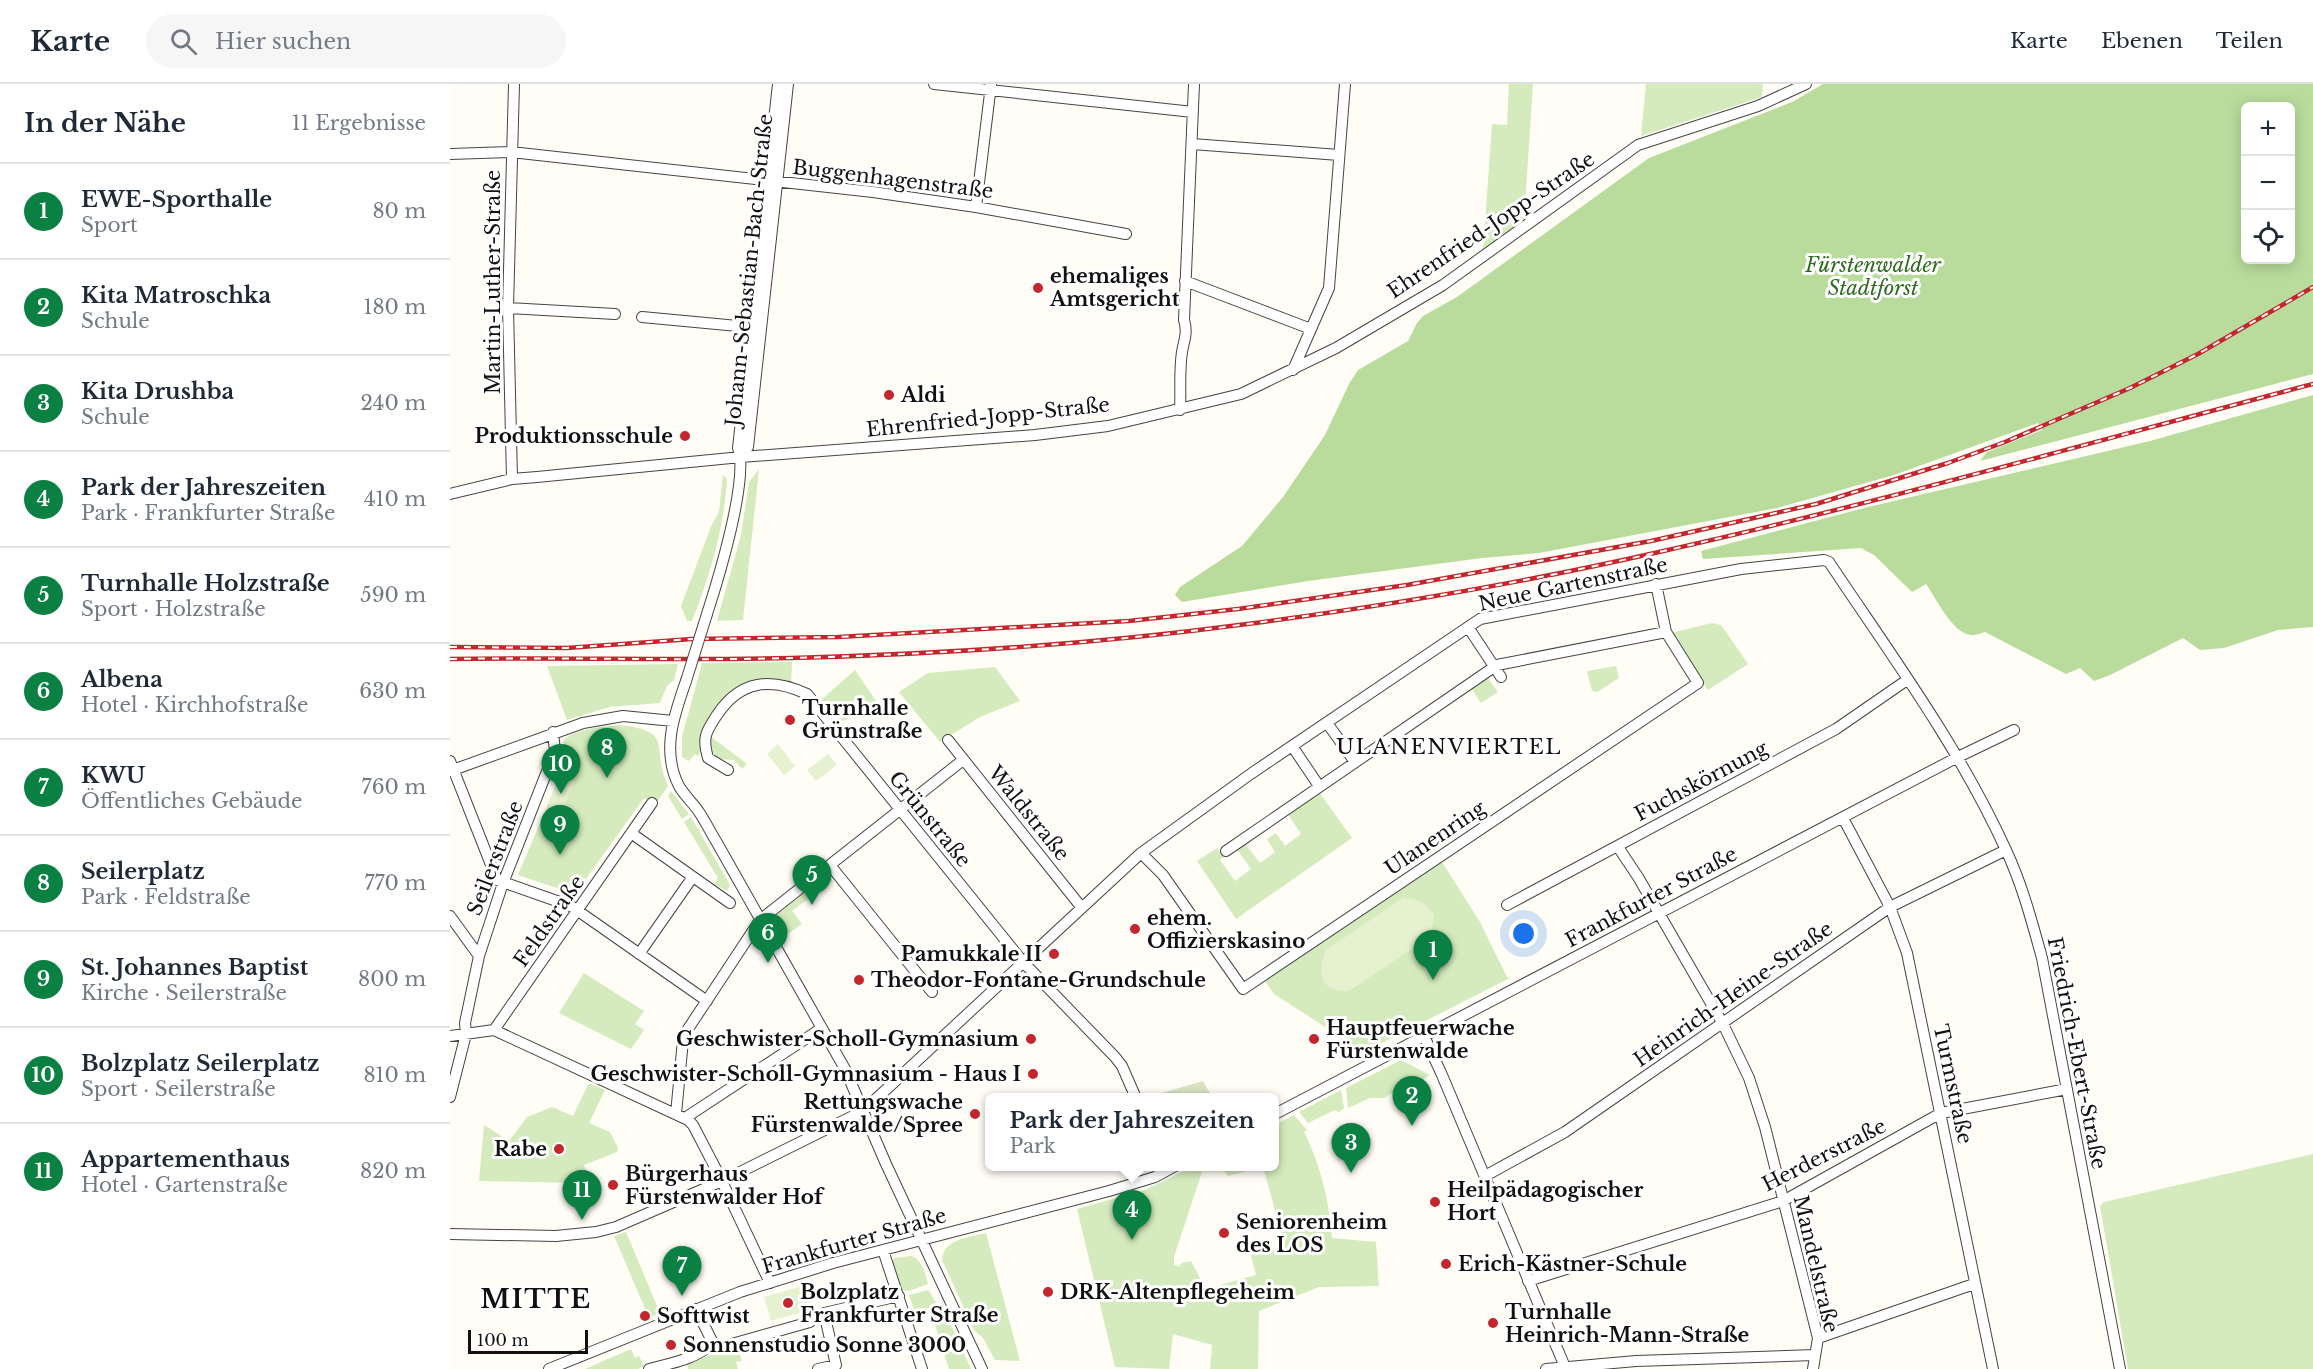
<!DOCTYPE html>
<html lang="de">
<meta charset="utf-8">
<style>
body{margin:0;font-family:"Libre Baskerville",serif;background:#f6f6f7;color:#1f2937}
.controls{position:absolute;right:18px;top:18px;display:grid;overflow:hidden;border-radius:9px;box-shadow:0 3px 15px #0003}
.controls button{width:54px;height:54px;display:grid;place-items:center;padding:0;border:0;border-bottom:2px solid #e0e1e3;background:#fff;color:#1f2937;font:30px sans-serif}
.scale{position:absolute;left:18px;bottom:15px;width:120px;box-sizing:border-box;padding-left:6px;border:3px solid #111;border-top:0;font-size:16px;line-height:21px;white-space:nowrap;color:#111;-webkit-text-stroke:4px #fff;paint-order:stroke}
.you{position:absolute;left:1074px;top:850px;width:21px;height:21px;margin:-15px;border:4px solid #fff;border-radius:50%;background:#1a73e8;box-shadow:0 0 0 9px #1a73e833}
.badge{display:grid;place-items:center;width:39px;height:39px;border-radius:50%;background:#0b8043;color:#fff;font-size:20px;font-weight:700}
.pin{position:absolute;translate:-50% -50px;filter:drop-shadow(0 2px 3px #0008)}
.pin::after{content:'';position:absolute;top:32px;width:21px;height:18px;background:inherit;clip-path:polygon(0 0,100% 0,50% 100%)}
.popup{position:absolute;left:535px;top:1009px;width:294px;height:78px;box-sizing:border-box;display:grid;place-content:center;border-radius:9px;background:#fff;filter:drop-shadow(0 2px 4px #0005);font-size:20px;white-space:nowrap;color:#747a83}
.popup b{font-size:22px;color:#1f2937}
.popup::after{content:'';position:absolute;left:50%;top:100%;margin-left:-12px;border:12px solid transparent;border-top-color:#fff}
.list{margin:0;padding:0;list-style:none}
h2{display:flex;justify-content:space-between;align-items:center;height:78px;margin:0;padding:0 24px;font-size:26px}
h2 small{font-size:20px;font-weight:400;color:#747a83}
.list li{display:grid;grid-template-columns:39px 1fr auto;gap:18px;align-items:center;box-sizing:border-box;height:96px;padding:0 24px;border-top:2px solid #e0e1e3}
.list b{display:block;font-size:22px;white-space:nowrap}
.list p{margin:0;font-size:20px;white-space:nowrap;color:#747a83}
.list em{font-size:20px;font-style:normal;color:#747a83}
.icon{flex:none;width:33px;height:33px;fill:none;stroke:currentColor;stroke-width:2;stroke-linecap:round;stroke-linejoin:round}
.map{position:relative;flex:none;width:1863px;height:1285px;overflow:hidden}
header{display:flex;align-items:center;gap:36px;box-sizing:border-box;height:84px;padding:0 30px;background:#fff;border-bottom:2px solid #e0e1e3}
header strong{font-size:28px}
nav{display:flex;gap:33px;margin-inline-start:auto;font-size:21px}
.search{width:420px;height:54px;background:#f6f6f7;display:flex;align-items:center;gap:15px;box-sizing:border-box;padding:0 21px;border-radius:33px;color:#747a83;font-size:22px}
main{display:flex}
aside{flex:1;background:#fff}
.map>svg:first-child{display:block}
.green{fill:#d5ebbd}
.forest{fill:#b9dc9c;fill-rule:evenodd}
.cemetery{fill:#d9e3c4}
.pitch{fill:#e6f2cf}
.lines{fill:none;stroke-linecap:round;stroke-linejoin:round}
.minor-casing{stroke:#444;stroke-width:12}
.minor{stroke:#fff;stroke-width:10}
.rail-casing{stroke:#c4262e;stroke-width:4.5}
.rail{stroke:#fff;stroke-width:2;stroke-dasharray:7;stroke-linecap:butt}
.minor-bridge-casing{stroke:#444;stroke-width:12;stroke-linecap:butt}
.minor-bridge{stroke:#fff;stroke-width:10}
.poi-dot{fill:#c4262e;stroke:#fff;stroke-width:2}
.labels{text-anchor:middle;stroke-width:6;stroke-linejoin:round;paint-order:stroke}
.street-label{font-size:20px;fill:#111;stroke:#fff}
.park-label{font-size:20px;font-style:italic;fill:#2f6b1f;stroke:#fff}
.poi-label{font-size:20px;font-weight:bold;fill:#111;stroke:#fff;text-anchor:start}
.neighbourhood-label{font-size:21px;letter-spacing:1.5px;fill:#111;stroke:#fff}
.district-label{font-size:26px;font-weight:bold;letter-spacing:1.5px;fill:#111;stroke:#fff}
</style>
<header>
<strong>Karte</strong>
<div class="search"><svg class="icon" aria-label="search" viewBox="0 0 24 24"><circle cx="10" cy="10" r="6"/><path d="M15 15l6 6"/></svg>Hier suchen</div>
<nav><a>Karte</a><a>Ebenen</a><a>Teilen</a></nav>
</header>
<main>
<aside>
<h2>In der Nähe<small>11 Ergebnisse</small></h2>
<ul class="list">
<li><span class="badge">1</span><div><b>EWE-Sporthalle</b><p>Sport</p></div><em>80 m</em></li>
<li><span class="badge">2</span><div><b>Kita Matroschka</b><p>Schule</p></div><em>180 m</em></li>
<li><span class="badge">3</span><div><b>Kita Drushba</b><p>Schule</p></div><em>240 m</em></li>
<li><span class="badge">4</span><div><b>Park der Jahreszeiten</b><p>Park · Frankfurter Straße</p></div><em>410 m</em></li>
<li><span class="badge">5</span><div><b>Turnhalle Holzstraße</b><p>Sport · Holzstraße</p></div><em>590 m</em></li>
<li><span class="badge">6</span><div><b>Albena</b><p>Hotel · Kirchhofstraße</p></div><em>630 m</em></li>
<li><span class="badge">7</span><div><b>KWU</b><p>Öffentliches Gebäude</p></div><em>760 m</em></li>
<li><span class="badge">8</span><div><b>Seilerplatz</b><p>Park · Feldstraße</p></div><em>770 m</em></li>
<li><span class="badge">9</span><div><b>St. Johannes Baptist</b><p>Kirche · Seilerstraße</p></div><em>800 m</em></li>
<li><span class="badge">10</span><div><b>Bolzplatz Seilerplatz</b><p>Sport · Seilerstraße</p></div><em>810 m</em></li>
<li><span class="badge">11</span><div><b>Appartementhaus</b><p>Hotel · Gartenstraße</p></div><em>820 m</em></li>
</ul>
</aside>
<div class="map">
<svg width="1863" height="1285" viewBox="0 0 1863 1285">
<rect width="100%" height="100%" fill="#fffdf5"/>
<!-- green -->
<path class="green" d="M 1059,0 L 1083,0 L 1074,137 L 1033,166 L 1042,40 L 1057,41 Z
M 1196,0 L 1313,0 L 1312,13 L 1191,52 Z
M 309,385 L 293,536 L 267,537 L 291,451 L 299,398 Z
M 273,391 L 277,395 C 274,445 260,491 242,537 L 237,537 L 231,522 L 262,440 L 269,428 Z
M 1262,539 L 1271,541 L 1274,545 L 1298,580 L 1258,606 L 1220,549 Z
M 342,578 L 341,598 L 322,597 L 284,607 L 248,672 L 245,670 L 239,677 L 232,673 L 232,653 L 252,579 Z
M 228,580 L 224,596 L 217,602 L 210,619 L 159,623 L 117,636 L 97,582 Z
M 1166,582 L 1169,594 L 1147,608 L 1142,607 L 1137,587 Z
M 545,583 L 570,617 L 530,633 L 490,658 L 449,608 L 478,589 Z
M 405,586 L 428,620 L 389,639 L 371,616 Z
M 1037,593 L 1048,608 L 1031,619 L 1021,604 Z
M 169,641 C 227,647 200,664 218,702 L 207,718 L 194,714 L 125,810 L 68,791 L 119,670 L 113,657 C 125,644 152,643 169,641 Z
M 260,652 L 297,680 L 292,685 L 284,676 L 268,675 L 261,666 Z
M 221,707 L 239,730 L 232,735 L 218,712 Z
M 869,708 L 902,754 L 786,835 L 747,777 L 767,764 L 774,773 L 770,776 L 785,797 L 801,785 L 786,764 L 794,758 L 810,779 L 825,768 L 817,755 L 826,749 L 835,762 L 851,750 L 837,729 Z
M 241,733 L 280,801 L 277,807 L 264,800 L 268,794 L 234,738 Z
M 992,778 L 1030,838 L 1057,893 L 1060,894 L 914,968 L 824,910 L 815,897 Z
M 376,793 L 383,796 L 342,827 L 352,840 L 332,854 L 321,835 Z
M 134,889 L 194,927 L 185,940 L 194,946 L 181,965 L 109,929 Z
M 951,976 L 980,991 L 960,1003 L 956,1001 L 934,1014 L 920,1014 L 898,1024 L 896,1004 Z
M 139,999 L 155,1006 L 139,1039 L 160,1048 L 168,1064 L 167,1068 L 134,1081 L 139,1095 L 129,1099 L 29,1097 L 34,1041 L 59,1057 L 77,1033 L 102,1023 L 123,1032 Z
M 891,1006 L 894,1024 L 889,1028 L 885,1026 L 858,1039 L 849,1028 Z
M 844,1031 L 857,1046 L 854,1048 C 871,1082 879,1116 882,1154 L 926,1158 L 929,1202 L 869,1203 L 809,1227 L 808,1285 L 760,1285 L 762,1261 L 723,1250 L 719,1285 L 665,1283 L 627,1125 L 695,1106 L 742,1083 L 749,1083 L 752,1088 L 724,1173 L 724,1181 L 730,1182 L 731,1179 L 741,1177 L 756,1205 L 806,1191 L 801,1171 L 835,1162 L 813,1083 L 778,1092 L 771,1083 L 825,1082 L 825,1041 Z
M 1863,1070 L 1863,1285 L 1678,1285 L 1650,1122 L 1654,1118 Z
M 176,1148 L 210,1229 L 199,1234 L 164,1152 Z
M 536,1149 L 570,1277 L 545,1276 L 533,1254 L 524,1246 L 492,1176 C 493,1155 520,1153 536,1149 Z
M 461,1172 C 472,1175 475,1189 478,1200 L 459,1207 L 451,1206 L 441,1178 L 445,1174 Z
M 478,1206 L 501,1241 L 521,1285 L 499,1285 L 480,1224 L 465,1228 L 459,1211 Z
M 287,1262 L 292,1277 L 286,1278 L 288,1285 L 238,1285 L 237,1279 Z
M 181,1265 L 185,1274 L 189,1272 L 194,1282 L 188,1285 L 135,1285 Z"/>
<!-- forest -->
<path class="forest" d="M 1373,0 L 1863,0 L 1863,290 L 1530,377 L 1537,368 L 1592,346 L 1588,339 L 1444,391 L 1327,424 L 1089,469 L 1032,474 L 858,497 L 732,518 L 725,511 L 730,503 L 792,462 L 833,413 L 875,351 L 899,300 L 908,286 L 958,257 L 967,239 L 973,232 L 1007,213 L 1199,74 L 1342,18 ZM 1796,22 L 1840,22 L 1840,176 L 1796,176 Z
M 1863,311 L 1863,543 L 1828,546 L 1774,564 L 1750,566 L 1733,554 L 1660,591 L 1644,597 L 1630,584 L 1616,590 L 1535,548 C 1531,549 1525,552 1521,551 C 1502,549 1486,514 1476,500 L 1462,508 L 1424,471 L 1411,464 L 1253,475 L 1251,467 L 1414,424 L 1700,357 Z"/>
<!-- cemetery -->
<path class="cemetery" d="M 753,997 L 762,1013 L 713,1013 L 712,1009 Z"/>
<!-- pitch -->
<path class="pitch" d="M 328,660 L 345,682 L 334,691 L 317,670 Z
M 378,670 L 387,681 L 366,697 L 357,686 Z
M 110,692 L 124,698 L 112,727 L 98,721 Z
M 953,814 C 968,815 975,818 984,831 L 981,852 L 899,907 C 870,908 866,889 876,866 Z
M 356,1201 L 363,1225 L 321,1237 L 314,1213 Z"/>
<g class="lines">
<defs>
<path id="minor" d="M 484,0 L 743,28
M 742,60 L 889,71
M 0,70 L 61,68 L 423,108 L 526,123 L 676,150
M 526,123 L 541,1
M 735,197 L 861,245
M 58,224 L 165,230
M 192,233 L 309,244
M 843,286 L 879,204 L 895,0
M 730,326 C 731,307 729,287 732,268 C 734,256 738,249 734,236 L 744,0
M 291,373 L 298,363 L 338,0
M 62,395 L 58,224 L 64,0
M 0,410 L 62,395 L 87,393 L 291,373 L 585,351 L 658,342 L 791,310 L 886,264 L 993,201 L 1188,61 L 1308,22 L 1356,0
M 257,530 C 268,496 299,395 288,364 L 328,0
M 1018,543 L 1051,593
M 236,597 C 224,631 211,667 229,702 C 234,711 243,719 249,728 C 255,737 260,747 266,757 L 395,985 L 436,1080 L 532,1285
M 877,639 L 905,678
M 498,656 L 632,824
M 842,662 L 869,702
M 0,677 L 47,796 L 121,822 L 257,917
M 278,686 L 258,674 C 252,653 256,648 267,631 C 290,596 321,593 357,610 L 573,878 L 665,973 L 672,982 L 686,1014
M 0,687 L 133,639 L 173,632 L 223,637
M 1393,734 L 1440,823 L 1457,869 L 1543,1285
M 181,749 L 280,819
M 1168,763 L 1188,793 L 1273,940 L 1299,994 L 1315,1043 L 1368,1254 L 1363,1285
M 776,767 L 1047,581 L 1216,548
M 691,769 L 713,791 L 793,905 L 1248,599 L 1216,548 L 1206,500
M 380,781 L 482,908
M 1057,821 L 1386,645 L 1457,596
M 0,832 L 29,872
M 189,870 L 242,794
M 44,946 L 202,719
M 0,952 L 44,946 L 238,1036 L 243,1041 L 269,1091 L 320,1199
M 974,952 L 992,991 L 1115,1283
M 0,1013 L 16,950 L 15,939 L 29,872 L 53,799 L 105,667 L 103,648
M 226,1030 L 233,956 L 236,948 L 310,836 L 513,676
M 825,1030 L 1508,673 L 1564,646
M 235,1034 L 372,944
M 1035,1092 L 1115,1048 L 1440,823 L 1556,766
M 0,1150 L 106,1152 L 146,1148 L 166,1143 L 272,1097 L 413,1027 L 691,769 L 802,689 L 1030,535 L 1291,485 L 1374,476 L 1379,478 C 1441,571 1509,663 1556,766 C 1572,800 1582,838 1592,874 L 1670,1285
M 433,1166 L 472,1285
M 1078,1197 L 1333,1117 L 1491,1029 L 1617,1005
M 246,1225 L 263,1259 L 271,1263 L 360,1238
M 1368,1254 L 1524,1200
M 99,1285 L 290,1208 L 383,1179 L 659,1107 L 705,1093 L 725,1082
M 199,1285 C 222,1279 246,1275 263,1259
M 368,1285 L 386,1281 L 374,1229 L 449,1212
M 1096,1285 L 1186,1277 L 1365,1271"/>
</defs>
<!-- minor casing -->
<use href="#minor" class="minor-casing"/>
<!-- minor -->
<use href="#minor" class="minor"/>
<defs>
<path id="rail" d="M 0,563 L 117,564 L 242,555 L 388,553 L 679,537 L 788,525 L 957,501 L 1201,457 L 1366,420 L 1498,379 L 1555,358 L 1680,304 L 1748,270 L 1863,203
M 0,575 C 114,573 228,577 342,574 C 494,570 647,560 797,540 C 935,522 1073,499 1209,468 C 1429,419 1646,357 1863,300"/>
</defs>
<!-- rail casing -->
<use href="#rail" class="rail-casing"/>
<!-- rail -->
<use href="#rail" class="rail"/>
<defs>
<path id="minor-bridge" d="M 236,597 L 257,530"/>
</defs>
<!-- minor-bridge casing -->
<use href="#minor-bridge" class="minor-bridge-casing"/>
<!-- minor-bridge -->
<use href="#minor-bridge" class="minor-bridge"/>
</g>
<!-- markers -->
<g class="poi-dot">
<circle cx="588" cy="204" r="6"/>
<circle cx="439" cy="311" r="6"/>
<circle cx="235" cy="352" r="6"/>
<circle cx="340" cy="636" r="6"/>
<circle cx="685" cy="845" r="6"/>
<circle cx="604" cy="870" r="6"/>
<circle cx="409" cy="896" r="6"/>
<circle cx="581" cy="955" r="6"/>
<circle cx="864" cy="955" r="6"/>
<circle cx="583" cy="990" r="6"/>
<circle cx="525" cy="1030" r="6"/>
<circle cx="109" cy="1065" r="6"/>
<circle cx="163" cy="1101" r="6"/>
<circle cx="985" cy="1118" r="6"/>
<circle cx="774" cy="1149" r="6"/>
<circle cx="996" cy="1180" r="6"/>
<circle cx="598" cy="1208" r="6"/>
<circle cx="338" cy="1219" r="6"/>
<circle cx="195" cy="1232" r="6"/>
<circle cx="1043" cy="1239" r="6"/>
<circle cx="221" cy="1261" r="6"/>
</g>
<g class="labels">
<!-- street labels -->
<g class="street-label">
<text transform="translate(443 95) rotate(7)" y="7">Buggenhagenstraße</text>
<text transform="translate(1041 141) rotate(-34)" y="7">Ehrenfried-Jopp-Straße</text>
<text transform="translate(299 186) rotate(-84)" y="7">Johann-Sebastian-Bach-Straße</text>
<text transform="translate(43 198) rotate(-90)" y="7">Martin-Luther-Straße</text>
<text transform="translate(538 333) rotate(-6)" y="7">Ehrenfried-Jopp-Straße</text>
<text transform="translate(1123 500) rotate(-12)" y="7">Neue Gartenstraße</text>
<text transform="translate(1251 697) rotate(-28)" y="7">Fuchskörnung</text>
<text transform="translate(579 729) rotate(51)" y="7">Waldstraße</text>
<text transform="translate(480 735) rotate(51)" y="7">Grünstraße</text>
<text transform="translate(985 754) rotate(-34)" y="7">Ulanenring</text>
<text transform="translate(45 774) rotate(-69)" y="7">Seilerstraße</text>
<text transform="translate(1201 813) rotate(-28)" y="7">Frankfurter Straße</text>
<text transform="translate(99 837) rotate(-55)" y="7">Feldstraße</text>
<text transform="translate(1283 910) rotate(-35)" y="7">Heinrich-Heine-Straße</text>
<text transform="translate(1627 969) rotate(79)" y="7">Friedrich-Ebert-Straße</text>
<text transform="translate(1503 1000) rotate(78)" y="7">Turmstraße</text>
<text transform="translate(1374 1071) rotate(-27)" y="7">Herderstraße</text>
<text transform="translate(404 1157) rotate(-16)" y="7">Frankfurter Straße</text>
<text transform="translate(1366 1180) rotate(77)" y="7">Mandelstraße</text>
</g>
<!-- park labels -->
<g class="park-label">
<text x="1423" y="188">Fürstenwalder<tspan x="1423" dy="23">Stadtforst</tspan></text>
</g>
<!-- poi labels -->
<g class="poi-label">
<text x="600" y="199">ehemaliges<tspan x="600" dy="23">Amtsgericht</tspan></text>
<text x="451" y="318">Aldi</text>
<text x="223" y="359" text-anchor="end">Produktionsschule</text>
<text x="352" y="631">Turnhalle<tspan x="352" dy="23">Grünstraße</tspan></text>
<text x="697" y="841">ehem.<tspan x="697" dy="23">Offizierskasino</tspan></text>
<text x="592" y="877" text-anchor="end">Pamukkale II</text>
<text x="421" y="903">Theodor-Fontane-Grundschule</text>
<text x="876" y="951">Hauptfeuerwache<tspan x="876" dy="23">Fürstenwalde</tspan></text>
<text x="569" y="962" text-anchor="end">Geschwister-Scholl-Gymnasium</text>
<text x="571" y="997" text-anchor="end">Geschwister-Scholl-Gymnasium - Haus I</text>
<text x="513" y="1025" text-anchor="end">Rettungswache<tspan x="513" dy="23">Fürstenwalde/Spree</tspan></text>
<text x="97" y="1072" text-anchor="end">Rabe</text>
<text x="175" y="1097">Bürgerhaus<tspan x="175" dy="23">Fürstenwalder Hof</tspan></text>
<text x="997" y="1113">Heilpädagogischer<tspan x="997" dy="23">Hort</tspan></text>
<text x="786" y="1145">Seniorenheim<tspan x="786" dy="23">des LOS</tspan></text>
<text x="1008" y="1187">Erich-Kästner-Schule</text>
<text x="350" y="1215">Bolzplatz<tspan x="350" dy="23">Frankfurter Straße</tspan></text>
<text x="610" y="1215">DRK-Altenpflegeheim</text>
<text x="1055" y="1235">Turnhalle<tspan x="1055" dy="23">Heinrich-Mann-Straße</tspan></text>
<text x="207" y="1239">Softtwist</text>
<text x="233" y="1268">Sonnenstudio Sonne 3000</text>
</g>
<!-- neighbourhood labels -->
<g class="neighbourhood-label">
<text x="999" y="670">ULANENVIERTEL</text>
</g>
<!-- district labels -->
<g class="district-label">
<text x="86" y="1224">MITTE</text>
</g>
</g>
</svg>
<div class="controls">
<button>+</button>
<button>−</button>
<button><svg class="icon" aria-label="locate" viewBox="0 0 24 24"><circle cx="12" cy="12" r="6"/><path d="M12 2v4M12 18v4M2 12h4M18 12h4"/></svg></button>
</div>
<div class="scale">100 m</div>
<div class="you"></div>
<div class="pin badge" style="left:983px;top:896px">1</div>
<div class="pin badge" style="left:962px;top:1042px">2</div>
<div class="pin badge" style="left:901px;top:1089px">3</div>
<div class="pin badge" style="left:682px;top:1156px">4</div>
<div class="popup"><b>Park der Jahreszeiten</b>Park</div>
<div class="pin badge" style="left:362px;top:821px">5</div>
<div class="pin badge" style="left:318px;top:879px">6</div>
<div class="pin badge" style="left:232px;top:1212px">7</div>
<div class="pin badge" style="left:157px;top:694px">8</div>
<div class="pin badge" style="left:110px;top:771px">9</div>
<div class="pin badge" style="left:111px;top:710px">10</div>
<div class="pin badge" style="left:132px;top:1136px">11</div>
</div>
</main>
